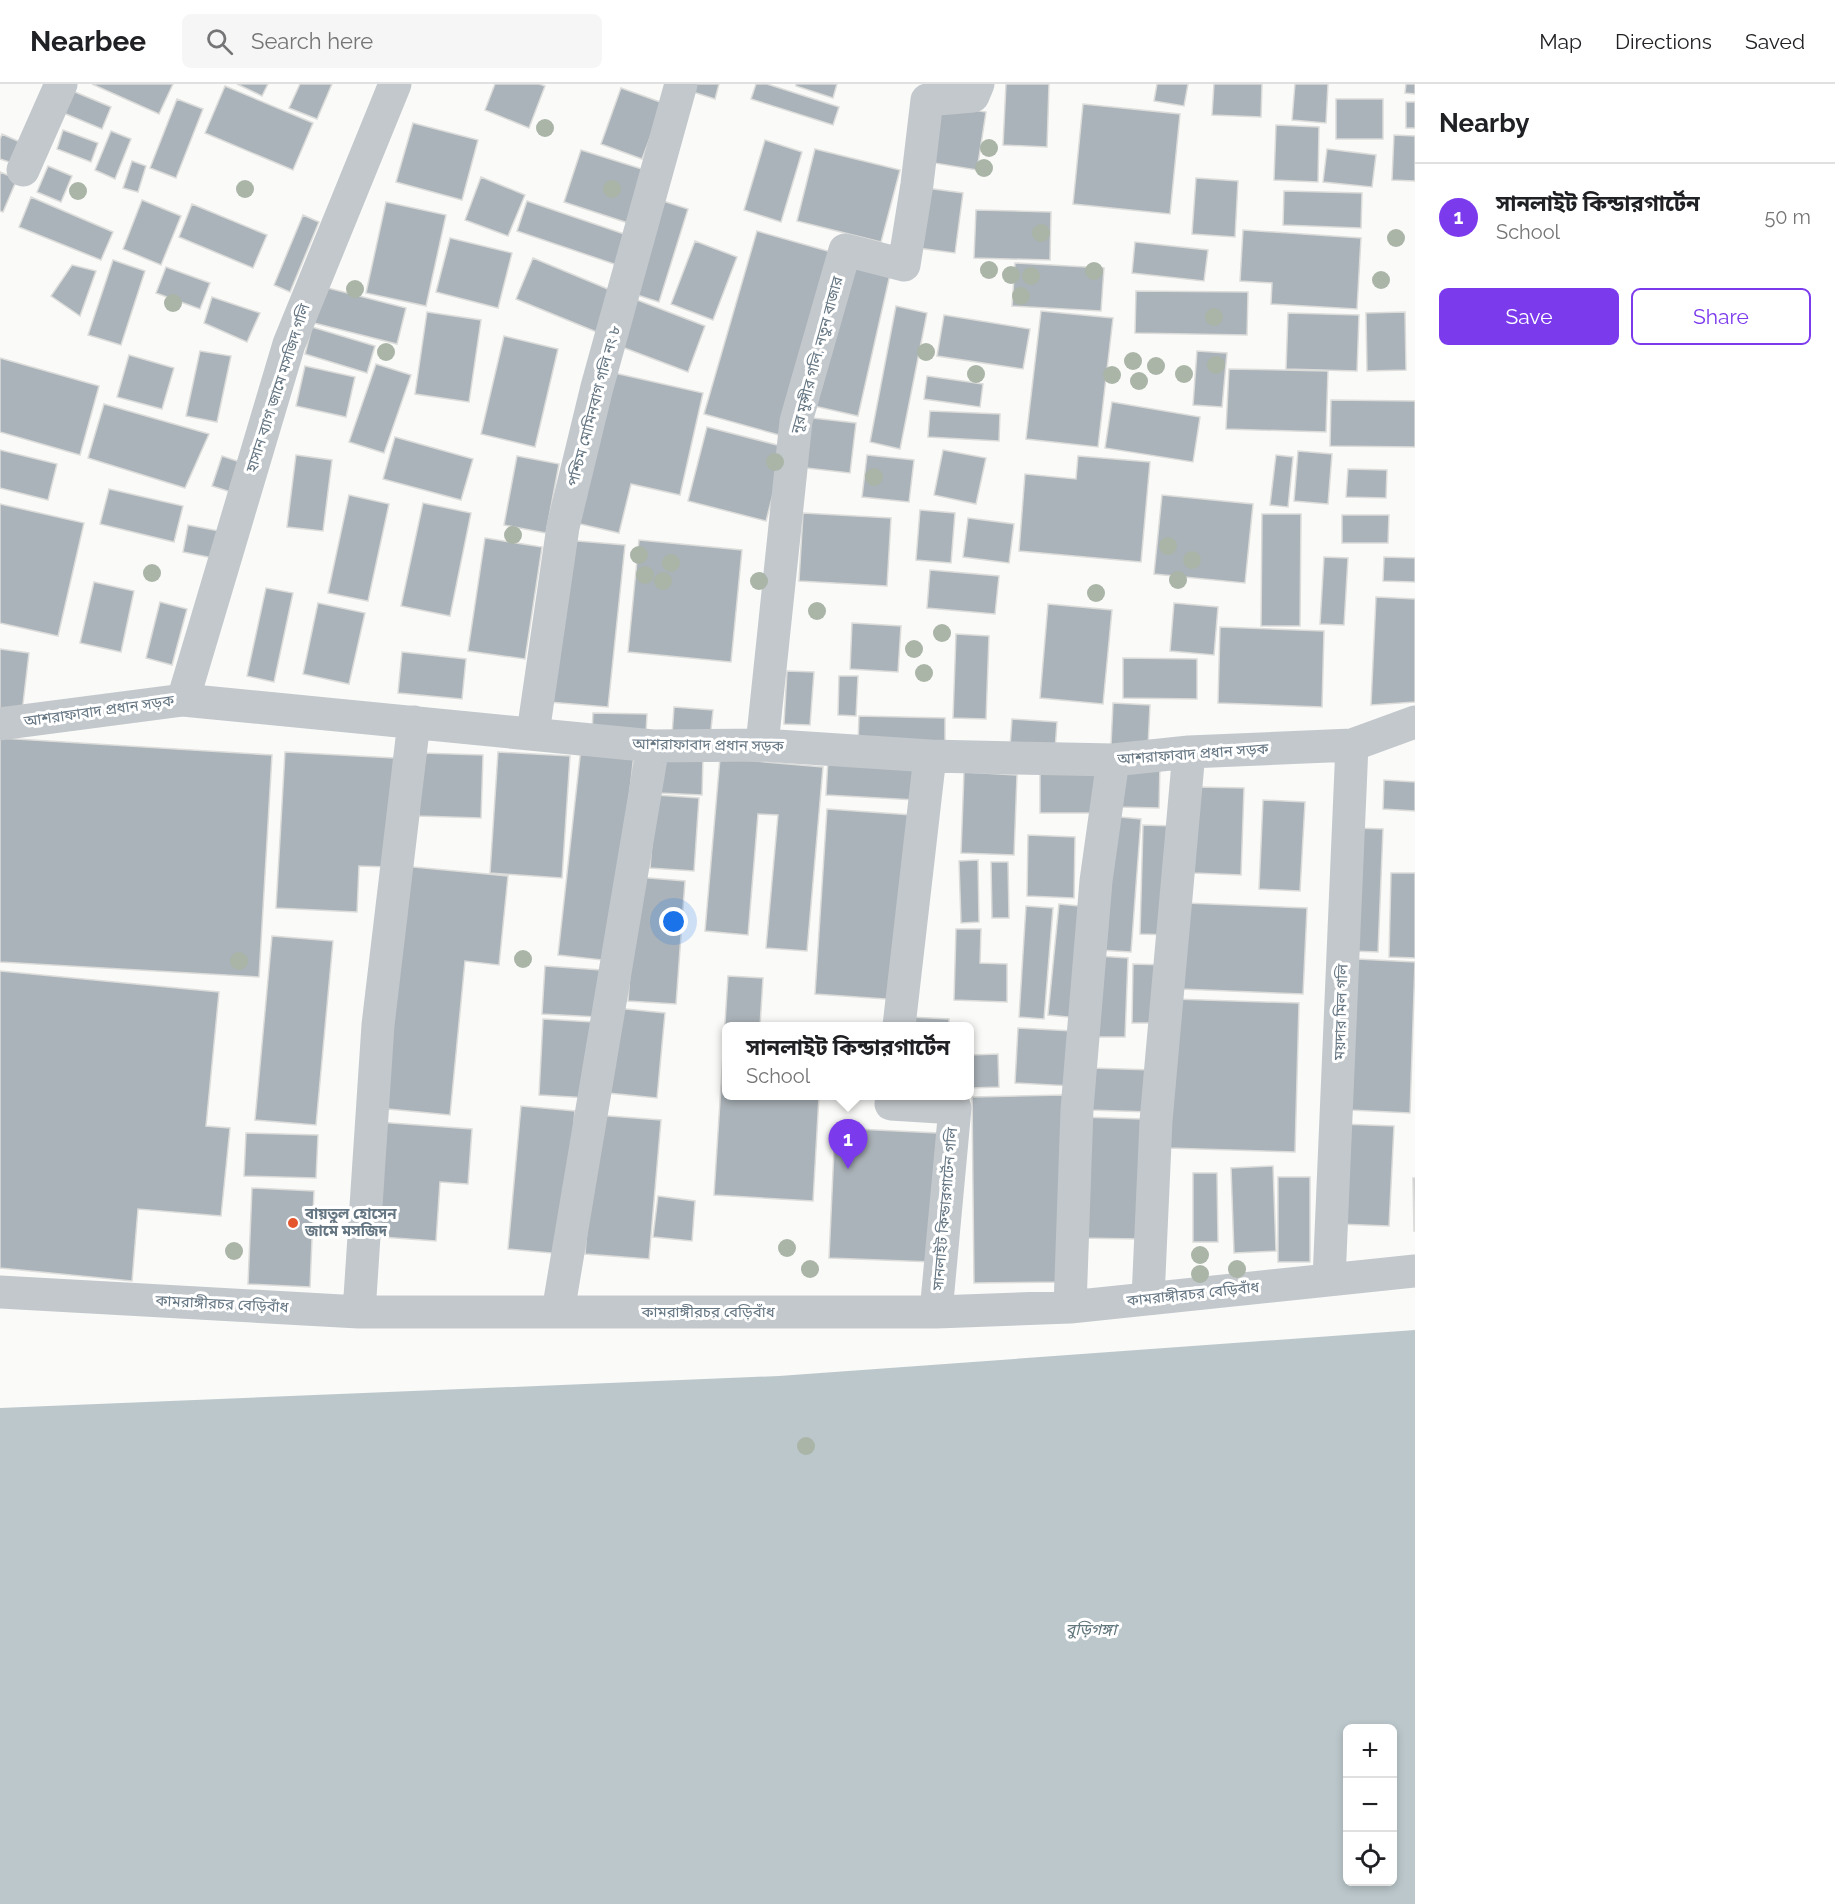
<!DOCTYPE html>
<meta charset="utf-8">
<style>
body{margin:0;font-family:Raleway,"Noto Sans Bengali",sans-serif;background:#f6f6f6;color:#202124}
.controls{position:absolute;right:18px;bottom:18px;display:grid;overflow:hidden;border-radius:9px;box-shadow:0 3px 9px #0003}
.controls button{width:54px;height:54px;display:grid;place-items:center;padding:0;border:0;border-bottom:2px solid #e0e0e0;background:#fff;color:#202124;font:30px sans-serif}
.you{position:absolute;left:674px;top:838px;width:21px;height:21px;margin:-15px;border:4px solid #fff;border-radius:50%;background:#1a73e8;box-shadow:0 0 0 9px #1a73e833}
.badge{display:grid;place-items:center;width:39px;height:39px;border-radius:50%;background:#7c3aed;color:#fff;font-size:20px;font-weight:700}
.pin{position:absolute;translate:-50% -50px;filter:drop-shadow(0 2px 3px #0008)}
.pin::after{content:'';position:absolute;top:32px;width:21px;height:18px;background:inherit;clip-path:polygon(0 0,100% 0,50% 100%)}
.popup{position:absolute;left:722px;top:938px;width:252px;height:78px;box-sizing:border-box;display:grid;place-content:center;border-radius:9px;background:#fff;filter:drop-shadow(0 2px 4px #0005);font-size:20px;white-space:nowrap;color:#757577}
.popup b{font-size:22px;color:#202124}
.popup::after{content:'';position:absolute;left:50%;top:100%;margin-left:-12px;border:12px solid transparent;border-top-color:#fff}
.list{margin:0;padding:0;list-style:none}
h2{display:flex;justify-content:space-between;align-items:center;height:78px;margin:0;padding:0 24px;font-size:26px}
h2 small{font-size:20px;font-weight:400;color:#757577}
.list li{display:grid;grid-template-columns:39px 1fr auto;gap:18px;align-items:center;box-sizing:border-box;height:108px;padding:0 24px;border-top:2px solid #e0e0e0}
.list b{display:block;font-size:22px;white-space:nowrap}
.list p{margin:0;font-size:20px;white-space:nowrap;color:#757577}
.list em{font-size:20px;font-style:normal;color:#757577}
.actions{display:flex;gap:12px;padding:18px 24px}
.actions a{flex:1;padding:14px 0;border:2px solid #7c3aed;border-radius:9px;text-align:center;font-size:21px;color:#7c3aed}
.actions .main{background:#7c3aed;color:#fff}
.icon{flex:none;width:33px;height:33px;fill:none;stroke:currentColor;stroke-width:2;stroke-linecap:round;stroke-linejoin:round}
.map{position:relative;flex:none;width:1415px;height:1820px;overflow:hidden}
header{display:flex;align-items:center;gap:36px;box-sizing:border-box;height:84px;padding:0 30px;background:#fff;border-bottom:2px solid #e0e0e0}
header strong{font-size:28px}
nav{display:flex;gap:33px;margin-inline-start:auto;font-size:21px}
.search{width:420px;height:54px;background:#f6f6f6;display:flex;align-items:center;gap:15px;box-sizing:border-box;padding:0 21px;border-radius:9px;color:#757577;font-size:22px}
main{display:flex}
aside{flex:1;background:#fff}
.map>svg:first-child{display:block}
.water{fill:#bbc7cb;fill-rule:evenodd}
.building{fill:#aab3b9;stroke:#dcdcda;stroke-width:1.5}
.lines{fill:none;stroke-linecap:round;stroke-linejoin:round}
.minor{stroke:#c3c8cc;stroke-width:33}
.tree{fill:#aab4a7}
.poi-dot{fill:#e4572e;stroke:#fff;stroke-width:2}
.labels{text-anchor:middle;stroke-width:6;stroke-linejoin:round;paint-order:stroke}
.street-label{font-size:15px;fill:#657683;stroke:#fff}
.poi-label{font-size:15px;font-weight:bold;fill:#657683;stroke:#fff;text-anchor:start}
.water-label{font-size:16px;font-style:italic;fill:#60757c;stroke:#fff}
</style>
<header>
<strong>Nearbee</strong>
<div class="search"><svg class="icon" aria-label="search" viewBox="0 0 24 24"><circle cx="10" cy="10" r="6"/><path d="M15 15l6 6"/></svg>Search here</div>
<nav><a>Map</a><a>Directions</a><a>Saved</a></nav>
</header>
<main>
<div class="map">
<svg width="1415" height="1820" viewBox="0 0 1415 1820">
<rect width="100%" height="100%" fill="#fafaf8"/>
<!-- water -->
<path class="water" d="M 1415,1246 L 1415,1820 L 0,1820 L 0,1324 L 779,1292 ZM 1348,1644 L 1392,1644 L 1392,1798 L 1348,1798 Z"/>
<!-- building -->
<path class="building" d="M 92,0 L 173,0 L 159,30 Z
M 237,0 L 268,0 L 262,12 Z
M 300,0 L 332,0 L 317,35 L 289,24 Z
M 495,0 L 539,0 L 545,2 L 529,44 L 485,26 Z
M 692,0 L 719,0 L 715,15 L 690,7 Z
M 756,0 L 767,0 L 839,23 L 833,41 L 751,15 Z
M 796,0 L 837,0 L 833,14 L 796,2 Z
M 1006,0 L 1049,0 L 1047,63 L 1003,61 Z
M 1157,0 L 1188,0 L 1184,22 L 1154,17 Z
M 1214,0 L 1262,0 L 1261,33 L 1212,31 Z
M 1295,0 L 1328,0 L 1326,39 L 1292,36 Z
M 1406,0 L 1415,0 L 1415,10 L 1405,9 Z
M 225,2 L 313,39 L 293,86 L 205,49 Z
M 63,3 L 111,23 L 102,45 L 54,25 Z
M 621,4 L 663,19 L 642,75 L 601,60 Z
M 177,15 L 203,25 L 176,94 L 150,84 Z
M 1336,15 L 1383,15 L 1383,55 L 1336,55 Z
M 1406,18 L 1415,18 L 1415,44 L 1406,44 Z
M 937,20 L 986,28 L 977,86 L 928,78 Z
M 1083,20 L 1180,30 L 1170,130 L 1073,120 Z
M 413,39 L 478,56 L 462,116 L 396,98 Z
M 1276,41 L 1319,43 L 1318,98 L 1274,96 Z
M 63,46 L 98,59 L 91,78 L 57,65 Z
M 111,47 L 131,55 L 115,95 L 95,86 Z
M 2,50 L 20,58 L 12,79 L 0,75 L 0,55 Z
M 1394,51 L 1415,52 L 1415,97 L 1392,96 Z
M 765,56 L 802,68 L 781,138 L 744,126 Z
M 815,65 L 900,86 L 881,158 L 797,137 Z
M 1327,65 L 1376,71 L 1372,103 L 1323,98 Z
M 581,66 L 645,86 L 628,139 L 564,118 Z
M 132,77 L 146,82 L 138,108 L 123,104 Z
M 48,82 L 72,92 L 61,118 L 37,108 Z
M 0,88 L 17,95 L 3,128 L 0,127 Z
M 481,93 L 525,111 L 508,152 L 465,136 Z
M 1196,94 L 1238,97 L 1235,153 L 1192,150 Z
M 926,104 L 963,109 L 955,169 L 918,164 Z
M 1284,107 L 1362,109 L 1361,144 L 1283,141 Z
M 31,113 L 113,148 L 101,176 L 19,143 Z
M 657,115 L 688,125 L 659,218 L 628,208 Z
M 142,116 L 181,132 L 161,181 L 123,165 Z
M 527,117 L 627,151 L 617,181 L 517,147 Z
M 386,118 L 446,131 L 426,222 L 366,209 Z
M 192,120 L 267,151 L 253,184 L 179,153 Z
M 976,126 L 1051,128 L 1050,176 L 974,174 Z
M 303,131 L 319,138 L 290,208 L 274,201 Z
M 1243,146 L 1361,154 L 1357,225 L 1271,220 L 1272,199 L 1240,197 Z
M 757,147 L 831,168 L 779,351 L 704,330 Z
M 450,154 L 512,169 L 498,224 L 436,208 Z
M 695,157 L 737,173 L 713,236 L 671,220 Z
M 1135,158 L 1208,166 L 1204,197 L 1132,189 Z
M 533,174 L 615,208 L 599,249 L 516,215 Z
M 113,176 L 145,187 L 121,261 L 88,251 Z
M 847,176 L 891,186 L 858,332 L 814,322 Z
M 1015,179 L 1104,184 L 1101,227 L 1012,222 Z
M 72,181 L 96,187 L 80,232 L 51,212 Z
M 166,183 L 210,199 L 200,225 L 156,209 Z
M 324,203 L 406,224 L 397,260 L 314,239 Z
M 1136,207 L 1248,208 L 1247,251 L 1135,249 Z
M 212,213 L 260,229 L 247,258 L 204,239 Z
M 632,214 L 705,242 L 688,288 L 614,260 Z
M 896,222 L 927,229 L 900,365 L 870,358 Z
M 1041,227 L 1113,234 L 1098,363 L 1026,355 Z
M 427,228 L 481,236 L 469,318 L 415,310 Z
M 1405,228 L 1406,286 L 1367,287 L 1366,229 Z
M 1288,229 L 1359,231 L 1357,287 L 1286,285 Z
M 944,231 L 1030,245 L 1023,285 L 937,272 Z
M 312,243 L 375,262 L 367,289 L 305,270 Z
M 504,252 L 558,265 L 535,363 L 481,350 Z
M 200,267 L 231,272 L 217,338 L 186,332 Z
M 1197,267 L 1227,269 L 1222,323 L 1193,321 Z
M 129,271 L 174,284 L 162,325 L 117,313 Z
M 0,274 L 99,302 L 80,371 L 0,348 Z
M 376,280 L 411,291 L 384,369 L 349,358 Z
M 305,282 L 355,293 L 346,333 L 296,322 Z
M 1229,285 L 1328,287 L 1326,348 L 1226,345 Z
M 610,288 L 703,309 L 680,411 L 631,400 L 619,449 L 576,439 Z
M 927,292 L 983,300 L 980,323 L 924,315 Z
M 1331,316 L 1415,317 L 1415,363 L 1330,362 Z
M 1112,318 L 1200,333 L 1193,378 L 1105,364 Z
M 104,320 L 209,350 L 185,404 L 88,374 Z
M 930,327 L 1000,330 L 999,357 L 928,353 Z
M 804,333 L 856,339 L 850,389 L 798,383 Z
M 707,343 L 785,363 L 766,437 L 688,417 Z
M 395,353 L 473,375 L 461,416 L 383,395 Z
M 0,366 L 57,380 L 48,416 L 0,404 Z
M 943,366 L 986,374 L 976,420 L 934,411 Z
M 1298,367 L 1332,370 L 1328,420 L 1294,417 Z
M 296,371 L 332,376 L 323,447 L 287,443 Z
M 867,371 L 914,376 L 909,418 L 862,413 Z
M 1276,371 L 1293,373 L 1288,423 L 1270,421 Z
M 222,372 L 246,380 L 237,410 L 212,402 Z
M 517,372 L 559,380 L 546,449 L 504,441 Z
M 1078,372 L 1150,378 L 1141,478 L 1019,467 L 1025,390 L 1076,395 Z
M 1348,385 L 1387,386 L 1386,414 L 1346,413 Z
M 109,405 L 183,422 L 174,458 L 100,440 Z
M 349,411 L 389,420 L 368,517 L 328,509 Z
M 1162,411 L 1253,420 L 1245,499 L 1154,490 Z
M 423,419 L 471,429 L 450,532 L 401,522 Z
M 0,420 L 84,439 L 58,552 L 0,539 Z
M 920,426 L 955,429 L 951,479 L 916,476 Z
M 803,429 L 891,434 L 887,502 L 799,497 Z
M 1262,430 L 1301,430 L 1300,542 L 1261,542 Z
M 1342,431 L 1389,431 L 1388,459 L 1342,459 Z
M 968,434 L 1014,440 L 1009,479 L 963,473 Z
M 188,441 L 219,447 L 213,474 L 183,468 Z
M 485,454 L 542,463 L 525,575 L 468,567 Z
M 566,456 L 625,461 L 608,623 L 549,618 Z
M 639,456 L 742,466 L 731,578 L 628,568 Z
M 1324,473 L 1348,474 L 1344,541 L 1320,540 Z
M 1384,473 L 1415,474 L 1415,498 L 1383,497 Z
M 930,486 L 999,492 L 995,530 L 927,524 Z
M 94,498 L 134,507 L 121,568 L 80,559 Z
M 266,504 L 293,509 L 274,598 L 247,592 Z
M 1376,513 L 1415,515 L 1415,618 L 1371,621 Z
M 160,518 L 187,525 L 172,581 L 146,574 Z
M 318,519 L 365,529 L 349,600 L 303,590 Z
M 1174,519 L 1218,523 L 1214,571 L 1170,567 Z
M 1048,520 L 1112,526 L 1103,620 L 1040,614 Z
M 852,539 L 901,542 L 898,588 L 850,585 Z
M 1220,543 L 1324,547 L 1322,623 L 1218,619 Z
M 956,550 L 989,552 L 986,635 L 953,634 Z
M 0,565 L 29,569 L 22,628 L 0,625 Z
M 402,568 L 466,575 L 462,615 L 398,609 Z
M 1123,574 L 1197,575 L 1197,615 L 1123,614 Z
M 787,587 L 814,588 L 810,641 L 784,640 Z
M 839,592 L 858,592 L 856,632 L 838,631 Z
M 1113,619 L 1150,621 L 1148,663 L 1111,661 Z
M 674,623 L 713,626 L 710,655 L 672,651 Z
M 593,629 L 647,630 L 646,649 L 592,648 Z
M 859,632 L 945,634 L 945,665 L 858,662 Z
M 1012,635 L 1057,638 L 1055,666 L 1010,663 Z
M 0,654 L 272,671 L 259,893 L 0,878 Z
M 581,664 L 634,670 L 611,877 L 558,871 Z
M 285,668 L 394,674 L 388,783 L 359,782 L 357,828 L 276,824 Z
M 498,668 L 570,672 L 562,794 L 490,789 Z
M 421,669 L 483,671 L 481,734 L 419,732 Z
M 661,671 L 703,673 L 702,711 L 659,709 Z
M 720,674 L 823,683 L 807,867 L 766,864 L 778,731 L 758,730 L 748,851 L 705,847 Z
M 828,676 L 918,682 L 916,716 L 826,711 Z
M 1120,678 L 1160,679 L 1159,724 L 1119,723 Z
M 1040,684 L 1100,684 L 1100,729 L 1040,729 Z
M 964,688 L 1017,691 L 1014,771 L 961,769 Z
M 1384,696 L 1415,698 L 1415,727 L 1383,725 Z
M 1197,703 L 1244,704 L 1241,791 L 1194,789 Z
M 656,711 L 699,714 L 694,787 L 650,784 Z
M 1263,716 L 1305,718 L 1300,807 L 1259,805 Z
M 827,725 L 912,731 L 900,916 L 815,910 Z
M 1109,732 L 1141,735 L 1131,868 L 1099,866 Z
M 1143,741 L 1173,742 L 1169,851 L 1140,850 Z
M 1357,744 L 1383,745 L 1378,868 L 1352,867 Z
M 1028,751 L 1075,753 L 1074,814 L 1027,812 Z
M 978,776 L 979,838 L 961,839 L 959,777 Z
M 991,778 L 1008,778 L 1009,834 L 992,834 Z
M 403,782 L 508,792 L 499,881 L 465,877 L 450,1031 L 378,1024 Z
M 1391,789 L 1415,789 L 1415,874 L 1389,873 Z
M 637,793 L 685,797 L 676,920 L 628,917 Z
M 1185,819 L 1307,824 L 1303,910 L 1181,905 Z
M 1059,820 L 1089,823 L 1078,934 L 1048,931 Z
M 1026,822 L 1053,824 L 1044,935 L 1019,933 Z
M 956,845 L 981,845 L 980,879 L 1007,880 L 1007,918 L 954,916 Z
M 272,852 L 333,857 L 316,1041 L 255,1036 Z
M 1098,872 L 1128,874 L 1125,953 L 1095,953 Z
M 1357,875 L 1415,878 L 1410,1029 L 1350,1026 Z
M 1133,880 L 1165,881 L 1164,939 L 1132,939 Z
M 545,882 L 601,886 L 598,933 L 542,930 Z
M 0,887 L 219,908 L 206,1042 L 230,1044 L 221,1132 L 138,1125 L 132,1197 L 0,1184 Z
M 728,892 L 763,894 L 760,942 L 726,942 L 726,1012 L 819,1012 L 813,1117 L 714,1111 Z
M 1173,915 L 1299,919 L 1295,1068 L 1168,1064 Z
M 616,924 L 665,929 L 657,1014 L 608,1009 Z
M 910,933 L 949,935 L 949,942 L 909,942 Z
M 543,935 L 593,938 L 589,1014 L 539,1011 Z
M 1018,944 L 1073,947 L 1071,1002 L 1015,999 Z
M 998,970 L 999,1003 L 970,1004 L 970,971 Z
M 1091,984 L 1152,986 L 1150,1028 L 1089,1026 Z
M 1063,1011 L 1064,1198 L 974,1199 L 972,1013 Z
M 521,1022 L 575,1027 L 562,1170 L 508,1165 Z
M 596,1031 L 661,1036 L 649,1175 L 585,1170 Z
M 1081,1033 L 1142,1035 L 1139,1155 L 1078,1154 Z
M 378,1038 L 472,1045 L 468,1100 L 440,1098 L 436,1157 L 368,1152 Z
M 1342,1040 L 1394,1042 L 1389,1142 L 1338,1140 Z
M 835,1044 L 938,1049 L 933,1178 L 829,1174 Z
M 246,1049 L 318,1051 L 316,1094 L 244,1092 Z
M 1273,1082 L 1276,1167 L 1234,1169 L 1231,1084 Z
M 1193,1089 L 1217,1089 L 1218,1158 L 1193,1158 Z
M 1278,1093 L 1310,1093 L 1310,1178 L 1278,1178 Z
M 1413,1094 L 1415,1094 L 1415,1147 L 1414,1147 Z
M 252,1104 L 314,1107 L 310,1203 L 248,1200 Z
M 658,1112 L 695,1117 L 692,1157 L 653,1153 Z"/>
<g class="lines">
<!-- minor -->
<path class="minor" d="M 23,86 L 61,0
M 183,616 L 289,260 L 395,0
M 0,640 L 183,616 L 653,662 L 762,661 L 930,672 L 1113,676 L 1189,668 L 1352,661 L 1415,638
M 533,649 L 563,443 L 597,303 L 681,0
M 762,661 L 796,337 L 845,166 L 904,181 L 917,100 L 927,16 L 973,12 L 978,0
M 899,942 L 930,672
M 892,1012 L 891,1020 L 955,1024 L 936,1228
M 1329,1196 L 1352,661
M 0,1208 L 359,1228 L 936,1228 L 1070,1223 L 1415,1187
M 1148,1214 L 1156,1037 L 1189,668
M 1070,1223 L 1077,1025 L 1096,797 L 1113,676
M 359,1228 L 378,941 L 414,638
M 558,1228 L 653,662"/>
</g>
<!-- trees -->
<g class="tree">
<circle cx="545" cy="44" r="9"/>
<circle cx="989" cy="64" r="9"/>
<circle cx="984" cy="84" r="9"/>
<circle cx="245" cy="105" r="9"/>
<circle cx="612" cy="105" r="9"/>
<circle cx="78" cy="107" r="9"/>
<circle cx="1041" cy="149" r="9"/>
<circle cx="1396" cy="154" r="9"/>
<circle cx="989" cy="186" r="9"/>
<circle cx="1094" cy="187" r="9"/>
<circle cx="1011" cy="191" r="9"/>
<circle cx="1031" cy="192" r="9"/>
<circle cx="1381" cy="196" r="9"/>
<circle cx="355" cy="205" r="9"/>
<circle cx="1021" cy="212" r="9"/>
<circle cx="173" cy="219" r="9"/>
<circle cx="1214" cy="233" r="9"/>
<circle cx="386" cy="268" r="9"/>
<circle cx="926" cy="268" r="9"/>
<circle cx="1133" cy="277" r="9"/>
<circle cx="1216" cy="281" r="9"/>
<circle cx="1156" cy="282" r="9"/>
<circle cx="976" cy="290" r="9"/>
<circle cx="1184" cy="290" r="9"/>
<circle cx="1112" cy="291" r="9"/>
<circle cx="1139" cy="297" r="9"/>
<circle cx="775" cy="378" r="9"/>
<circle cx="874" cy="393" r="9"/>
<circle cx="513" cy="451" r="9"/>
<circle cx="1168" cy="462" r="9"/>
<circle cx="639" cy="471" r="9"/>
<circle cx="1192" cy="476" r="9"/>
<circle cx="671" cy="479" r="9"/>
<circle cx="152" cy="489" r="9"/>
<circle cx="645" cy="491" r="9"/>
<circle cx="1178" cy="496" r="9"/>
<circle cx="663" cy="497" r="9"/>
<circle cx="759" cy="497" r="9"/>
<circle cx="1096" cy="509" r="9"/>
<circle cx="817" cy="527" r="9"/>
<circle cx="942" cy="549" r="9"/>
<circle cx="914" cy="565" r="9"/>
<circle cx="924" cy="589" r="9"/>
<circle cx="523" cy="875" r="9"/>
<circle cx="239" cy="877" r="9"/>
<circle cx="787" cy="1164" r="9"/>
<circle cx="234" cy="1167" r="9"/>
<circle cx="1200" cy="1171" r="9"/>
<circle cx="810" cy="1185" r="9"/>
<circle cx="1237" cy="1185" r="9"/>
<circle cx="1200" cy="1190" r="9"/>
<circle cx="806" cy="1362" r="9"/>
</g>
<!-- markers -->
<circle class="poi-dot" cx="293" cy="1139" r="6"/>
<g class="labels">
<!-- street labels -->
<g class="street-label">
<text transform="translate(817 271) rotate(-75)" y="5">নূর মুন্সীর গলি, নতুন বাজার</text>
<text transform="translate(278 304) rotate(-72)" y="5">হাসান ব্যাগ জামে মসজিদ গলি</text>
<text transform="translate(594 322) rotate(-75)" y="5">পশ্চিম মোমিনবাগ গলি নং ৮</text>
<text transform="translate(99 627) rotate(-8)" y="5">আশরাফাবাদ প্রধান সড়ক</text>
<text transform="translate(708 661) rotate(1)" y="5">আশরাফাবাদ প্রধান সড়ক</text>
<text transform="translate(1193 670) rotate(-4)" y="5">আশরাফাবাদ প্রধান সড়ক</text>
<text transform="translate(1341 928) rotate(-88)" y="5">ময়দার মিল গলি</text>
<text transform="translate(945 1125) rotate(-85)" y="5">সানলাইট কিন্ডারগার্টেন গলি</text>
<text transform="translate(1193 1210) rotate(-6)" y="5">কামরাঙ্গীরচর বেড়িবাঁধ</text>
<text transform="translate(222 1220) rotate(3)" y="5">কামরাঙ্গীরচর বেড়িবাঁধ</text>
<text x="708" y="1233">কামরাঙ্গীরচর বেড়িবাঁধ</text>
</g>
<!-- poi labels -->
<g class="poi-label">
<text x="305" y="1135">বায়তুল হোসেন<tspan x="305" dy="17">জামে মসজিদ</tspan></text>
</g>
<!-- water labels -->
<g class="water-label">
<text x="1091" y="1551">বুড়িগঙ্গা</text>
</g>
</g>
</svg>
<div class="controls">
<button>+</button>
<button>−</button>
<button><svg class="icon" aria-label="locate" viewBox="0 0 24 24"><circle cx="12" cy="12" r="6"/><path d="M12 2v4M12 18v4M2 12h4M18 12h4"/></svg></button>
</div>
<div class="you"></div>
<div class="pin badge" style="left:848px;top:1085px">1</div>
<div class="popup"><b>সানলাইট কিন্ডারগার্টেন</b>School</div>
</div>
<aside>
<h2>Nearby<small></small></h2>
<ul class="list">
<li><span class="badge">1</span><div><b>সানলাইট কিন্ডারগার্টেন</b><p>School</p></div><em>50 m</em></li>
</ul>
<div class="actions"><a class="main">Save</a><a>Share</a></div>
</aside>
</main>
